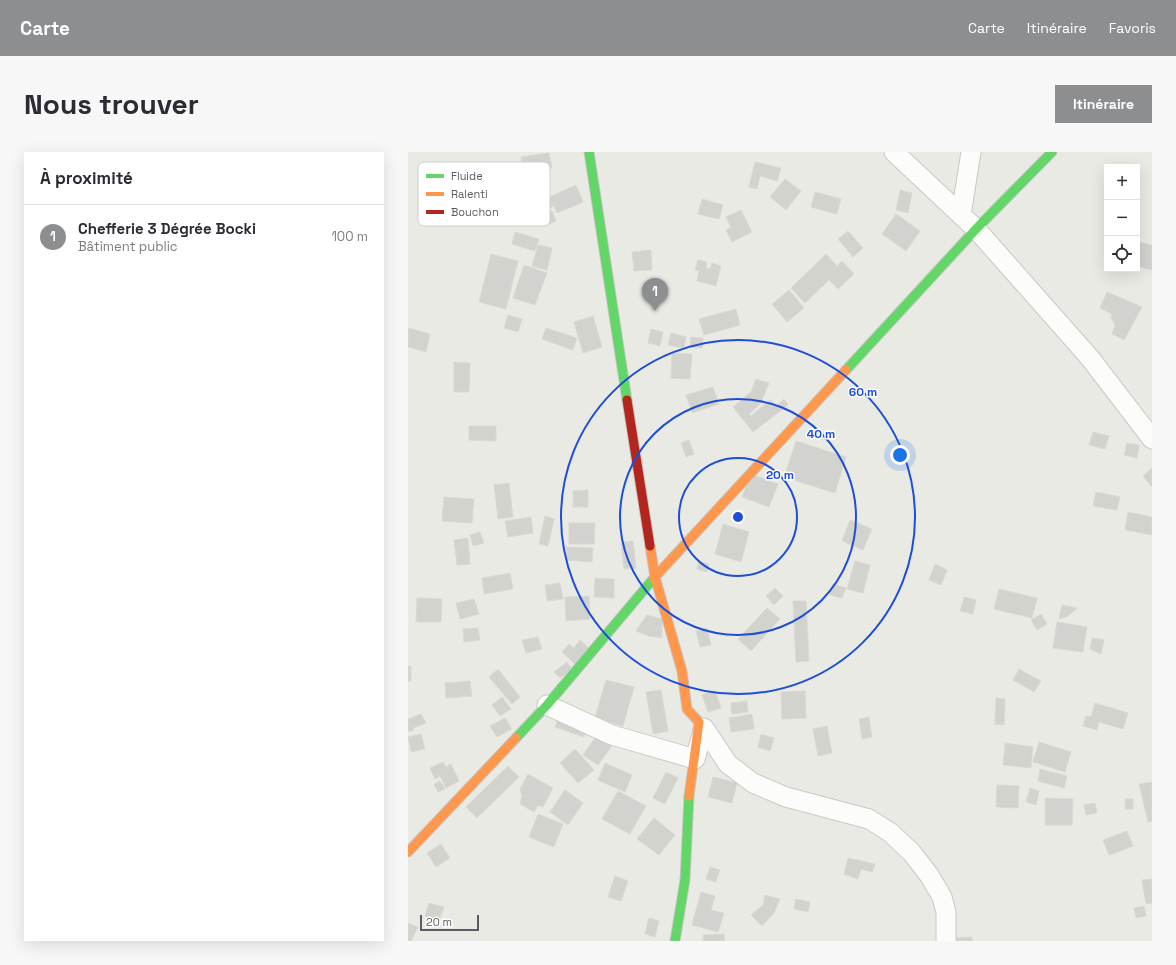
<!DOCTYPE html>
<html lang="fr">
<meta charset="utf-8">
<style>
body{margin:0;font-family:"Space Grotesk",sans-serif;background:#f7f7f7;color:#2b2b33}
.controls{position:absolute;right:12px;top:12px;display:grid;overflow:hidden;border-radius:0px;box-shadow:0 4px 16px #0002}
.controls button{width:36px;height:36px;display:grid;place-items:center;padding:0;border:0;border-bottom:1px solid #e1e1e2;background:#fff;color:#2b2b33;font:20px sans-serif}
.scale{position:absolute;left:12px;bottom:10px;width:59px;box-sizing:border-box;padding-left:4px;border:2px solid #5b5c62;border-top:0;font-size:11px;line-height:14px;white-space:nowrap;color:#5b5c62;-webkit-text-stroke:3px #fff;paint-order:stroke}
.you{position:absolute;left:492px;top:303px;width:14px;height:14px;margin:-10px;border:3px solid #fff;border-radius:50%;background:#1a73e8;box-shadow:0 0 0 6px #1a73e833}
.badge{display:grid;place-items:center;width:26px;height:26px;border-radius:50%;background:#8d8e90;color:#fff;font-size:13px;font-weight:700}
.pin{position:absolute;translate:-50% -33px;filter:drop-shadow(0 1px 2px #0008)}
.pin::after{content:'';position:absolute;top:21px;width:14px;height:12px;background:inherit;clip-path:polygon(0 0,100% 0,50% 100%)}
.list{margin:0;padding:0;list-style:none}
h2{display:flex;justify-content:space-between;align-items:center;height:52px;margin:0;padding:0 16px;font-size:17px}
h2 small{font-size:13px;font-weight:400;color:#7c7c81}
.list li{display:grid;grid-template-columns:26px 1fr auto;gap:12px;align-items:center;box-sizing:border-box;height:64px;padding:0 16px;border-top:1px solid #e1e1e2}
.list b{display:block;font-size:15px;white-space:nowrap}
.list p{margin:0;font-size:13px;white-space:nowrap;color:#7c7c81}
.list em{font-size:13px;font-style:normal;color:#7c7c81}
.icon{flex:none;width:22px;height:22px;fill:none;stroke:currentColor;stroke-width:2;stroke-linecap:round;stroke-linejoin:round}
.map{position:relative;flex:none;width:744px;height:789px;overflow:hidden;border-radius:0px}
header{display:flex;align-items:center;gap:24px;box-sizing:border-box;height:56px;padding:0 20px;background:#8d8e90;color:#fff}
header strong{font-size:19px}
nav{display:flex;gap:22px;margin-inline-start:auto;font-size:14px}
.intro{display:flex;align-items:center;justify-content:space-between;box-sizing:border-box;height:96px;padding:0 24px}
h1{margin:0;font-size:28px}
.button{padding:10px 18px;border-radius:0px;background:#8d8e90;color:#fff;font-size:14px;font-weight:700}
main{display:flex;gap:24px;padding:0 24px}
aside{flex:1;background:#fff;border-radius:0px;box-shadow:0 4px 16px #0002}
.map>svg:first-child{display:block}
.building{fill:#d2d2ce;stroke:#dad9d4}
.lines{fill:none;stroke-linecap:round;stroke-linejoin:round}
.street-casing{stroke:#c8c8c7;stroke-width:21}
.fast-casing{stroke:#c6c6c6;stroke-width:11}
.slow-casing{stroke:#c6c6c6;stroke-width:11}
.jam-casing{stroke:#c6c6c6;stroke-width:11}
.street{stroke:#fcfcfb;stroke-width:19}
.fast{stroke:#63d668;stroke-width:9}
.slow{stroke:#ff974d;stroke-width:9}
.jam{stroke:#b3261e;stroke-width:9}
.ring{fill:none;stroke:#1d4ed8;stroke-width:2}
.key{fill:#fff;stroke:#ceced0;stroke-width:1}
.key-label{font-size:11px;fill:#5b5c62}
.centre{fill:#1d4ed8;stroke:#fff;stroke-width:2}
.ring-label{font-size:12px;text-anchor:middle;font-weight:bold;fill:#1d4ed8;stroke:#fff;stroke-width:3;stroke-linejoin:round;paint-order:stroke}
</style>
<header>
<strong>Carte</strong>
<nav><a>Carte</a><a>Itinéraire</a><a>Favoris</a></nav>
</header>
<div class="intro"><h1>Nous trouver</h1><a class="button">Itinéraire</a></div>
<main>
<aside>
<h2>À proximité<small></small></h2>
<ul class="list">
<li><span class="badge">1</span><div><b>Chefferie 3 Dégrée Bocki</b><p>Bâtiment public</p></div><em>100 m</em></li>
</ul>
</aside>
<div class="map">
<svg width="744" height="789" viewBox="0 0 744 789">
<rect width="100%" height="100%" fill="#eaeae5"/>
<!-- building -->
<path class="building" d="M 141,1 L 144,16 L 116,21 L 113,5 Z
M 347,10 L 373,16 L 369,29 L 352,24 L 349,37 L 341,35 Z
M 377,27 L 393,39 L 378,58 L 362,45 Z
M 168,33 L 175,50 L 149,61 L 146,54 L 134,59 L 130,50 Z
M 492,38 L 504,41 L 500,61 L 488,58 Z
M 407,40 L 433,47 L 429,62 L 403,55 Z
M 294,47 L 315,53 L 311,67 L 290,62 Z
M 333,58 L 344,80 L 324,90 L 318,78 L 323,76 L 318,65 Z
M 144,59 L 148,69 L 139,73 L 134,63 Z
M 488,62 L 512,79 L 498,99 L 474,82 Z
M 440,79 L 455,96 L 445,105 L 430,87 Z
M 107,80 L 131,87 L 127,99 L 104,92 Z
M 729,90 L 744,93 L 744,118 L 729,114 Z
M 130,93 L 144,96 L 139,118 L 124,114 Z
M 243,98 L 244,118 L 226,119 L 224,100 Z
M 83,102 L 110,109 L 98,157 L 71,150 Z
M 418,102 L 429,114 L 434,109 L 446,122 L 430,137 L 421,128 L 397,151 L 383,136 Z
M 290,108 L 299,110 L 298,116 L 302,117 L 304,111 L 313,114 L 308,134 L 289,129 L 291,119 L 287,118 Z
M 116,113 L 139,121 L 127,153 L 105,146 Z
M 381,138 L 396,156 L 379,170 L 364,152 Z
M 699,140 L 734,155 L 716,188 L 704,182 L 707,173 L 703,166 L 704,162 L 692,156 Z
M 328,157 L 332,173 L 296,183 L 291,167 Z
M 100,163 L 114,167 L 110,180 L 96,176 Z
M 185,164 L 194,195 L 175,201 L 166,170 Z
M 0,176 L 22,182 L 18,200 L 0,195 Z
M 138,176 L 169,186 L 165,198 L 134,187 Z
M 243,177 L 255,180 L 252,194 L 240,191 Z
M 263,181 L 278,185 L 276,196 L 260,193 Z
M 283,185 L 295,186 L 294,196 L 282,195 Z
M 264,201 L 284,202 L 282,227 L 263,226 Z
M 46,210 L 62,211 L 61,240 L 46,240 Z
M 348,227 L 361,231 L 353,250 L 349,255 L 341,262 L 343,264 L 362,248 L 369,253 L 376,247 L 380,253 L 345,280 L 325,255 L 343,240 Z
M 305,235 L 311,252 L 284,261 L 278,243 Z
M 61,274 L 88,274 L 88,289 L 61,288 Z
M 685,280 L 701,284 L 697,297 L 681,293 Z
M 281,288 L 286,302 L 278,305 L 273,291 Z
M 388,289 L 438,305 L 427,341 L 376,325 Z
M 719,291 L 731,293 L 729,306 L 716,303 Z
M 744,316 L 744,335 L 735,324 Z
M 343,322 L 370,332 L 361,355 L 334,345 Z
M 101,331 L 105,365 L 90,367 L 86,333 Z
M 180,338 L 180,355 L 165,355 L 165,339 Z
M 688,340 L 712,345 L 709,358 L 685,354 Z
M 36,345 L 66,347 L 64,371 L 34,369 Z
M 720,360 L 744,365 L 744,383 L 717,378 Z
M 137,364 L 146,367 L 140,394 L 131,392 Z
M 123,365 L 125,381 L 100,385 L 97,369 Z
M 442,368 L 464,377 L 455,398 L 434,389 Z
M 161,371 L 187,371 L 186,392 L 161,392 Z
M 315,372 L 341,380 L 333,410 L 307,402 Z
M 72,380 L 76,391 L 65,394 L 62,383 Z
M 60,386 L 62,412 L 49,413 L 46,388 Z
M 225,389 L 228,416 L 216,417 L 213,390 Z
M 158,395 L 185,396 L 184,410 L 158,408 Z
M 291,409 L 301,412 L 299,420 L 289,417 Z
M 447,409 L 462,413 L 455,441 L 439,437 Z
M 527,412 L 539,418 L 533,433 L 521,428 Z
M 102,421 L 105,437 L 76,442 L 74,426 Z
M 187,426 L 206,427 L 206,446 L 186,445 Z
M 152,431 L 155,447 L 139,449 L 137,433 Z
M 425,432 L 438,436 L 434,446 L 422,443 Z
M 367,436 L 375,444 L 366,453 L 358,444 Z
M 591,437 L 629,446 L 624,466 L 586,457 Z
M 181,444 L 182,467 L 158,469 L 157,445 Z
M 556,445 L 568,448 L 565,462 L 552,459 Z
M 9,446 L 34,447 L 33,470 L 8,470 Z
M 66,447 L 71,462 L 52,467 L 48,451 Z
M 385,449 L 398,449 L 401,509 L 388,510 Z
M 654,453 L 669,456 L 660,464 L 651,467 Z
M 359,456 L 372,467 L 343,499 L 330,487 Z
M 633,462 L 639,472 L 629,478 L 623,468 Z
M 239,463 L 254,467 L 254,486 L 241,484 L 228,479 Z
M 649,470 L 679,475 L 675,500 L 645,496 Z
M 70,476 L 72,488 L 56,490 L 55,477 Z
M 299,476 L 303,493 L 292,495 L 288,479 Z
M 130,485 L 134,497 L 118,501 L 114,488 Z
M 684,486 L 696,488 L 693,502 L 682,497 Z
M 172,488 L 183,498 L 169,514 L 154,500 L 161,492 L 166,496 Z
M 159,510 L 164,517 L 152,526 L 146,520 Z
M 0,514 L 3,514 L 3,529 L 0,529 Z
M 90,517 L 112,545 L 104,552 L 81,525 Z
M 611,517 L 633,529 L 626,540 L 605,528 Z
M 198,528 L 226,535 L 215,574 L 187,566 Z
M 62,529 L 64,544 L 38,546 L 37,531 Z
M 253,538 L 260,579 L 245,582 L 238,540 Z
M 307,539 L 313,556 L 300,560 L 294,543 Z
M 397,539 L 398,566 L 374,567 L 373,540 Z
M 94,545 L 103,557 L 92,564 L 84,553 Z
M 588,546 L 597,547 L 596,573 L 587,572 Z
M 339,549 L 340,560 L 324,562 L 323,551 Z
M 687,551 L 720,561 L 715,577 L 691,570 L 689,578 L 675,574 L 678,564 L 683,565 Z
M 13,562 L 18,571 L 5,576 L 6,578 L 0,580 L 0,567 Z
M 344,562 L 346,577 L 323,580 L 321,566 Z
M 151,564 L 180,573 L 176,585 L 147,575 Z
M 461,565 L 464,585 L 454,587 L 451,567 Z
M 97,566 L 104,577 L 89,585 L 82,574 Z
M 419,574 L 424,601 L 410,604 L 405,577 Z
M 191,580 L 206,591 L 190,613 L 175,603 Z
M 13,582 L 17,597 L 3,600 L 0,585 Z
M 353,582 L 366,586 L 362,599 L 350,595 Z
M 631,590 L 663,600 L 657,620 L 625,610 Z
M 597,591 L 625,595 L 623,616 L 595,613 Z
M 167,597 L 186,618 L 170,631 L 152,611 Z
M 35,610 L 38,615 L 43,612 L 51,629 L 38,636 L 32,624 L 27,627 L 22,616 Z
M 197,611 L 224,623 L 217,640 L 190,628 Z
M 100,614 L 111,625 L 69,666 L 58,655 Z
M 632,617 L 659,624 L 656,636 L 630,629 Z
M 258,620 L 270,626 L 257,652 L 245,646 Z
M 120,622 L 145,636 L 135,655 L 130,653 L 126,660 L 112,652 L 114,644 L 112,637 Z
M 305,625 L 329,631 L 324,651 L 300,645 Z
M 32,629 L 37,637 L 30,640 L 26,632 Z
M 744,630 L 744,669 L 740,670 L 731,632 Z
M 589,633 L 611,634 L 610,656 L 588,655 Z
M 622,636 L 631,639 L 628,653 L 618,650 Z
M 157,638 L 175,651 L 160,673 L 142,660 Z
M 210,639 L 238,654 L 222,682 L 194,667 Z
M 637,646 L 665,647 L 664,673 L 637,673 Z
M 717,647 L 725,647 L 725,657 L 717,657 Z
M 687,651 L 689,661 L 678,663 L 676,653 Z
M 130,662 L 155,672 L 146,695 L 121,685 Z
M 246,666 L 267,683 L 251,703 L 229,687 Z
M 719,679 L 725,694 L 701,703 L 695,688 Z
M 33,692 L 42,706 L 28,715 L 19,701 Z
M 440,706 L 467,712 L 464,720 L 453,717 L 450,727 L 436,722 Z
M 302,715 L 312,718 L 308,730 L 298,727 Z
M 207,724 L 220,729 L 213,749 L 200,745 Z
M 744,727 L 744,751 L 738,752 L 734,728 Z
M 293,740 L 307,744 L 303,758 L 316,761 L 310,780 L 284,773 Z
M 357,743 L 372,747 L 366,761 L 354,774 L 343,763 L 355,753 Z
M 388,747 L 402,750 L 400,760 L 386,757 Z
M 21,751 L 36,755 L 31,768 L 17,764 Z
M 736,754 L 738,764 L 728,766 L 726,756 Z
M 241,766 L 251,769 L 247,785 L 237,782 Z
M 0,771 L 10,775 L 3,789 L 0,789 Z
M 316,782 L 317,789 L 295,789 L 295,783 Z
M 564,785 L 564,789 L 544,789 L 544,786 Z"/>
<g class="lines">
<defs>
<path id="street" d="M 486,0 L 568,77 L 682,206 L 744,287
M 553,63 L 563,0
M 139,553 L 204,583 L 287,607 L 296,576 L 320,612 L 345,631 L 378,645 L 461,667 L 483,681 L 504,701 L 521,723 L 534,745 L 538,760 L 538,789"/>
<path id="fast" d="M 181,0 L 219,248
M 438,218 L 568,77 L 644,0
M 108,586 L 139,553 L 246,426
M 267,789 L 277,728 L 281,644"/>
<path id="slow" d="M 242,394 L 247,425 L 274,519 L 279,557 L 291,570 L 281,644
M 246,426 L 438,218
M 0,700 L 108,586"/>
<path id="jam" d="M 219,248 L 242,394"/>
</defs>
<!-- street casing -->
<use href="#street" class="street-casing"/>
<!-- fast casing -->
<use href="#fast" class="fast-casing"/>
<!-- slow casing -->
<use href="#slow" class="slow-casing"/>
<!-- jam casing -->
<use href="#jam" class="jam-casing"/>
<!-- street -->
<use href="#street" class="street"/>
<!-- fast -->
<use href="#fast" class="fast"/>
<!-- slow -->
<use href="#slow" class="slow"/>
<!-- jam -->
<use href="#jam" class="jam"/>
</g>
<!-- distance rings -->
<g class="ring">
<circle cx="330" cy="365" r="59"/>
<circle cx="330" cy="365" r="118"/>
<circle cx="330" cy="365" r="177"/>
</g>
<!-- legend -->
<rect x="10" y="10" width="132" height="64" rx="6" class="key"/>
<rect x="18" y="22" width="18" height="4" fill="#63d668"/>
<rect x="18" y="40" width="18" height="4" fill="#ff974d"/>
<rect x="18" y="58" width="18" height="4" fill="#b3261e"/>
<g class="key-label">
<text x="43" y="28">Fluide</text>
<text x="43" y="46">Ralenti</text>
<text x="43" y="64">Bouchon</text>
</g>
<circle cx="330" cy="365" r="6" class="centre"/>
<g class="ring-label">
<text x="455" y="244">60 m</text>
<text x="413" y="286">40 m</text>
<text x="372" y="327">20 m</text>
</g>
</svg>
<div class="controls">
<button>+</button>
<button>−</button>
<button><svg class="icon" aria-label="locate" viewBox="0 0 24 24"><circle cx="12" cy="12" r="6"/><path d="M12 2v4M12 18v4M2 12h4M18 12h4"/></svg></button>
</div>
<div class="scale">20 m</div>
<div class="you"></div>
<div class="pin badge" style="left:247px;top:159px">1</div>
</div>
</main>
